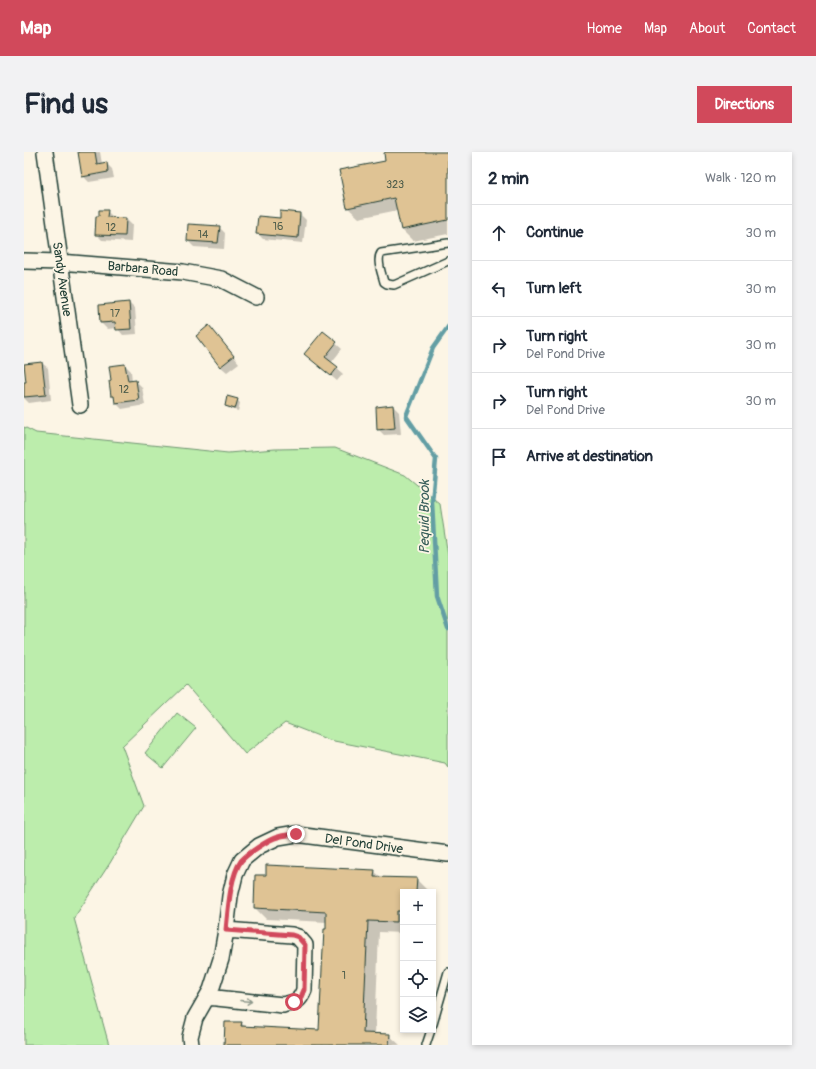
<!DOCTYPE html>
<meta charset="utf-8">
<style>
body{margin:0;font-family:Pangolin,sans-serif;background:#f2f2f3;color:#1f2937}
.controls{position:absolute;right:12px;bottom:12px;display:grid;overflow:hidden;border-radius:0px;box-shadow:0 2px 6px #0003}
.controls button{width:36px;height:36px;display:grid;place-items:center;padding:0;border:0;border-bottom:1px solid #e0e1e3;background:#fff;color:#1f2937;font:20px sans-serif}
.stop{position:absolute;width:12px;height:12px;margin:-9px;border:3px solid #d1495b;border-radius:50%;background:#fff}
.stop.end{background:#d1495b;border-color:#fff;box-shadow:0 1px 4px #0008}
.list{margin:0;padding:0;list-style:none}
h2{display:flex;justify-content:space-between;align-items:center;height:52px;margin:0;padding:0 16px;font-size:17px}
h2 small{font-size:13px;font-weight:400;color:#747a83}
.list li{display:grid;grid-template-columns:26px 1fr auto;gap:12px;align-items:center;box-sizing:border-box;height:56px;padding:0 16px;border-top:1px solid #e0e1e3}
.list b{display:block;font-size:15px;white-space:nowrap}
.list p{margin:0;font-size:13px;white-space:nowrap;color:#747a83}
.list em{font-size:13px;font-style:normal;color:#747a83}
.icon{flex:none;width:22px;height:22px;fill:none;stroke:currentColor;stroke-width:2;stroke-linecap:round;stroke-linejoin:round}
.map{position:relative;flex:none;width:424px;height:893px;overflow:hidden;border-radius:0px}
header{display:flex;align-items:center;gap:24px;box-sizing:border-box;height:56px;padding:0 20px;background:#d1495b;color:#fff}
header strong{font-size:19px}
nav{display:flex;gap:22px;margin-inline-start:auto;font-size:14px}
.intro{display:flex;align-items:center;justify-content:space-between;box-sizing:border-box;height:96px;padding:0 24px}
h1{margin:0;font-size:28px}
.button{padding:10px 18px;border-radius:0px;background:#d1495b;color:#fff;font-size:14px;font-weight:700}
main{display:flex;gap:24px;padding:0 24px}
aside{flex:1;background:#fff;border-radius:0px;box-shadow:0 2px 6px #0003}
.map>svg:first-child{display:block}
.green{fill:#bcedac;stroke:#6e9570}
.shadow{fill:#0003}
.lines{fill:none;stroke-linecap:round;stroke-linejoin:round}
.stream{stroke:#639ea4;stroke-width:4.5}
.building{fill:#dfc394;stroke:#1f3d34}
.lane-casing{stroke:#1f3d34;stroke-width:10}
.street-casing{stroke:#1f3d34;stroke-width:18}
.lane{stroke:#fcf5e5;stroke-width:7}
.street{stroke:#fcf5e5;stroke-width:15}
.oneway{stroke:#8e998c}
.route{stroke:#d1495b;stroke-width:5}
.labels{text-anchor:middle;stroke-width:3.5;stroke-linejoin:round;paint-order:stroke}
.number-label{font-size:11px;fill:#4f5e4c}
.street-label{font-size:13px;fill:#1f3d34;stroke:#fcf5e5}
.water-label{font-size:14px;font-style:italic;fill:#365d59;stroke:#fcf5e5}
</style>
<header>
<strong>Map</strong>
<nav><a>Home</a><a>Map</a><a>About</a><a>Contact</a></nav>
</header>
<div class="intro"><h1>Find us</h1><a class="button">Directions</a></div>
<main>
<div class="map">
<svg width="424" height="893" viewBox="0 0 424 893">
<rect width="100%" height="100%" fill="#fcf5e5"/>
<filter id="ink" filterUnits="userSpaceOnUse"><feTurbulence type="fractalNoise" baseFrequency=".025" numOctaves="2"/><feDisplacementMap in="SourceGraphic" scale="8" xChannelSelector="R" yChannelSelector="G"/><feConvolveMatrix kernelMatrix="1 2 1 2 8 2 1 2 1" color-interpolation-filters="sRGB"/></filter>
<g filter="url(#ink)">
<!-- green -->
<path class="green" d="M 0,275 L 12,281 L 204,301 L 251,297 L 311,296 L 381,323 L 416,352 L 424,404 L 424,615 L 421,611 L 305,588 L 261,571 L 221,602 L 162,533 L 98,594 L 120,654 L 86,711 L 50,766 L 85,893 L 0,893 Z
M 153,561 L 172,576 L 139,616 L 121,601 Z"/>
<!-- shadow -->
<path class="shadow" d="M 55,0 L 76,0 L 78,12 L 82,11 L 88,17 L 90,26 L 65,30 L 59,24 Z
M 367,0 L 424,0 L 424,82 L 389,89 L 378,78 L 374,58 L 335,66 L 323,55 L 362,10 Z
M 83,59 L 89,65 L 89,67 L 102,67 L 108,73 L 107,90 L 78,88 L 73,83 L 76,66 Z
M 276,62 L 282,68 L 279,91 L 239,87 L 233,81 L 256,67 Z
M 195,75 L 201,81 L 200,97 L 170,95 L 164,89 Z
M 105,151 L 111,157 L 113,182 L 99,183 L 93,176 L 83,177 L 77,171 Z
M 185,175 L 191,181 L 215,211 L 203,220 L 197,215 L 173,184 Z
M 299,180 L 318,197 L 307,211 L 319,222 L 313,229 L 281,202 Z
M 18,211 L 24,216 L 27,248 L 5,251 L 0,246 L 0,231 L 3,231 Z
M 101,213 L 107,219 L 108,229 L 112,229 L 118,235 L 121,253 L 98,257 L 92,251 L 92,247 L 88,244 Z
M 213,248 L 216,251 L 214,259 L 204,256 L 202,253 Z
M 369,254 L 375,260 L 377,282 L 360,283 L 354,277 Z
M 350,719 L 358,726 L 392,727 L 404,739 L 404,740 L 379,740 L 379,781 L 355,780 L 351,882 L 365,883 L 376,893 L 201,893 L 217,871 L 222,875 L 296,879 L 303,770 L 242,767 L 231,756 Z"/>
<g class="lines">
<!-- stream -->
<path class="stream" d="M 424,175 L 409,196 L 382,264 L 412,307 L 408,350 L 413,444 L 424,477"/>
</g>
<!-- building -->
<path class="building" d="M 54,0 L 71,0 L 73,12 L 83,10 L 84,20 L 58,25 Z
M 362,0 L 424,0 L 424,68 L 377,78 L 370,46 L 323,56 L 315,18 L 361,9 L 360,1 Z
M 75,58 L 84,58 L 83,65 L 102,66 L 101,84 L 71,83 L 72,64 L 75,64 Z
M 256,59 L 276,61 L 274,86 L 232,82 L 234,64 L 256,66 Z
M 164,72 L 196,74 L 194,91 L 163,89 Z
M 105,150 L 107,177 L 92,178 L 91,170 L 76,171 L 75,153 Z
M 185,173 L 210,204 L 196,215 L 172,184 Z
M 299,179 L 313,190 L 301,205 L 314,215 L 307,224 L 280,202 Z
M 18,210 L 22,243 L 0,245 L 0,230 L 2,230 L 0,212 Z
M 101,212 L 104,229 L 112,228 L 115,248 L 91,251 L 90,244 L 87,244 L 85,229 L 87,228 L 85,214 Z
M 203,244 L 214,247 L 211,257 L 201,254 Z
M 369,253 L 371,276 L 353,278 L 352,255 Z
M 242,713 L 351,718 L 350,725 L 393,726 L 392,740 L 379,740 L 379,759 L 373,759 L 373,770 L 344,769 L 339,881 L 366,882 L 365,893 L 200,893 L 201,870 L 218,870 L 217,874 L 295,878 L 300,777 L 302,777 L 302,760 L 230,756 L 231,723 L 242,723 Z"/>
<g class="lines">
<defs>
<path id="lane" d="M 424,91 L 357,101 C 352,108 358,122 360,130 L 363,132 L 370,133 L 424,109
M 409,872 L 424,820
M 402,893 L 407,878"/>
<path id="street" d="M 21,0 L 56,253
M 0,109 L 36,110 L 159,120 L 197,127 L 232,145
M 183,845 L 259,853 C 270,850 275,851 280,838 L 281,793 L 274,785 L 268,783 L 202,778
M 167,893 L 166,885 L 171,866 L 187,838 L 197,807 L 202,778 L 206,744 L 211,723 L 218,708 L 235,694 L 254,685 L 272,682 L 424,702"/>
</defs>
<!-- lane casing -->
<use href="#lane" class="lane-casing"/>
<!-- street casing -->
<use href="#street" class="street-casing"/>
<!-- lane -->
<use href="#lane" class="lane"/>
<!-- street -->
<use href="#street" class="street"/>
</g>
<!-- one-way arrows -->
<defs><path id="oneway-shaft" d="M-6 0H5M1.5-3L5.5 0L1.5 3" fill="none" stroke-width="1.6" stroke-linecap="round" stroke-linejoin="round"/></defs>
<use class="oneway" href="#oneway-shaft" transform="translate(222 849) rotate(5)"/>
</g>
<g class="lines" filter="url(#ink)">
<!-- route -->
<path class="route" d="M 270,850 L 277,845 L 280,838 L 281,793 L 274,785 L 268,783 L 202,778 C 204,759 206,724 217,709 C 223,702 245,687 254,685 C 259,683 266,683 272,682"/>
</g>
<g class="labels">
<!-- number labels -->
<g class="number-label">
<text x="371" y="36">323</text>
<text x="254" y="78">16</text>
<text x="87" y="79">12</text>
<text x="179" y="86">14</text>
<text x="91" y="165">17</text>
<text x="100" y="241">12</text>
<text x="320" y="827">1</text>
</g>
<!-- street labels -->
<g class="street-label">
<text transform="translate(119 116) rotate(5)" y="5">Barbara Road</text>
<text transform="translate(39 127) rotate(82)" y="5">Sandy Avenue</text>
<text transform="translate(340 691) rotate(8)" y="5">Del Pond Drive</text>
</g>
<!-- water labels -->
<g class="water-label">
<text transform="translate(400 365) rotate(-90)" y="5">Pequid Brook</text>
</g>
</g>
</svg>
<div class="controls">
<button>+</button>
<button>−</button>
<button><svg class="icon" aria-label="locate" viewBox="0 0 24 24"><circle cx="12" cy="12" r="6"/><path d="M12 2v4M12 18v4M2 12h4M18 12h4"/></svg></button>
<button><svg class="icon" aria-label="layers" viewBox="0 0 24 24"><path d="M12 4l9 5-9 5-9-5zM3 14l9 5 9-5"/></svg></button>
</div>
<div class="stop" style="left:270px;top:850px"></div>
<div class="stop end" style="left:272px;top:682px"></div>
</div>
<aside>
<h2>2 min<small>Walk · 120 m</small></h2>
<ul class="list">
<li><svg class="icon" aria-label="ahead" viewBox="0 0 24 24"><path d="M12 20V5M6 11l6-6 6 6"/></svg><div><b>Continue</b></div><em>30 m</em></li>
<li><svg class="icon" aria-label="left" viewBox="0 0 24 24"><path d="M17 20v-9H6M10 6l-5 5 5 5"/></svg><div><b>Turn left</b></div><em>30 m</em></li>
<li><svg class="icon" aria-label="right" viewBox="0 0 24 24"><path d="M7 20v-9h11M14 6l5 5-5 5"/></svg><div><b>Turn right</b><p>Del Pond Drive</p></div><em>30 m</em></li>
<li><svg class="icon" aria-label="right" viewBox="0 0 24 24"><path d="M7 20v-9h11M14 6l5 5-5 5"/></svg><div><b>Turn right</b><p>Del Pond Drive</p></div><em>30 m</em></li>
<li><svg class="icon" aria-label="arrive" viewBox="0 0 24 24"><path d="M6 21V4h12l-3 4 3 4H6"/></svg><div><b>Arrive at destination</b></div></li>
</ul>
</aside>
</main>
